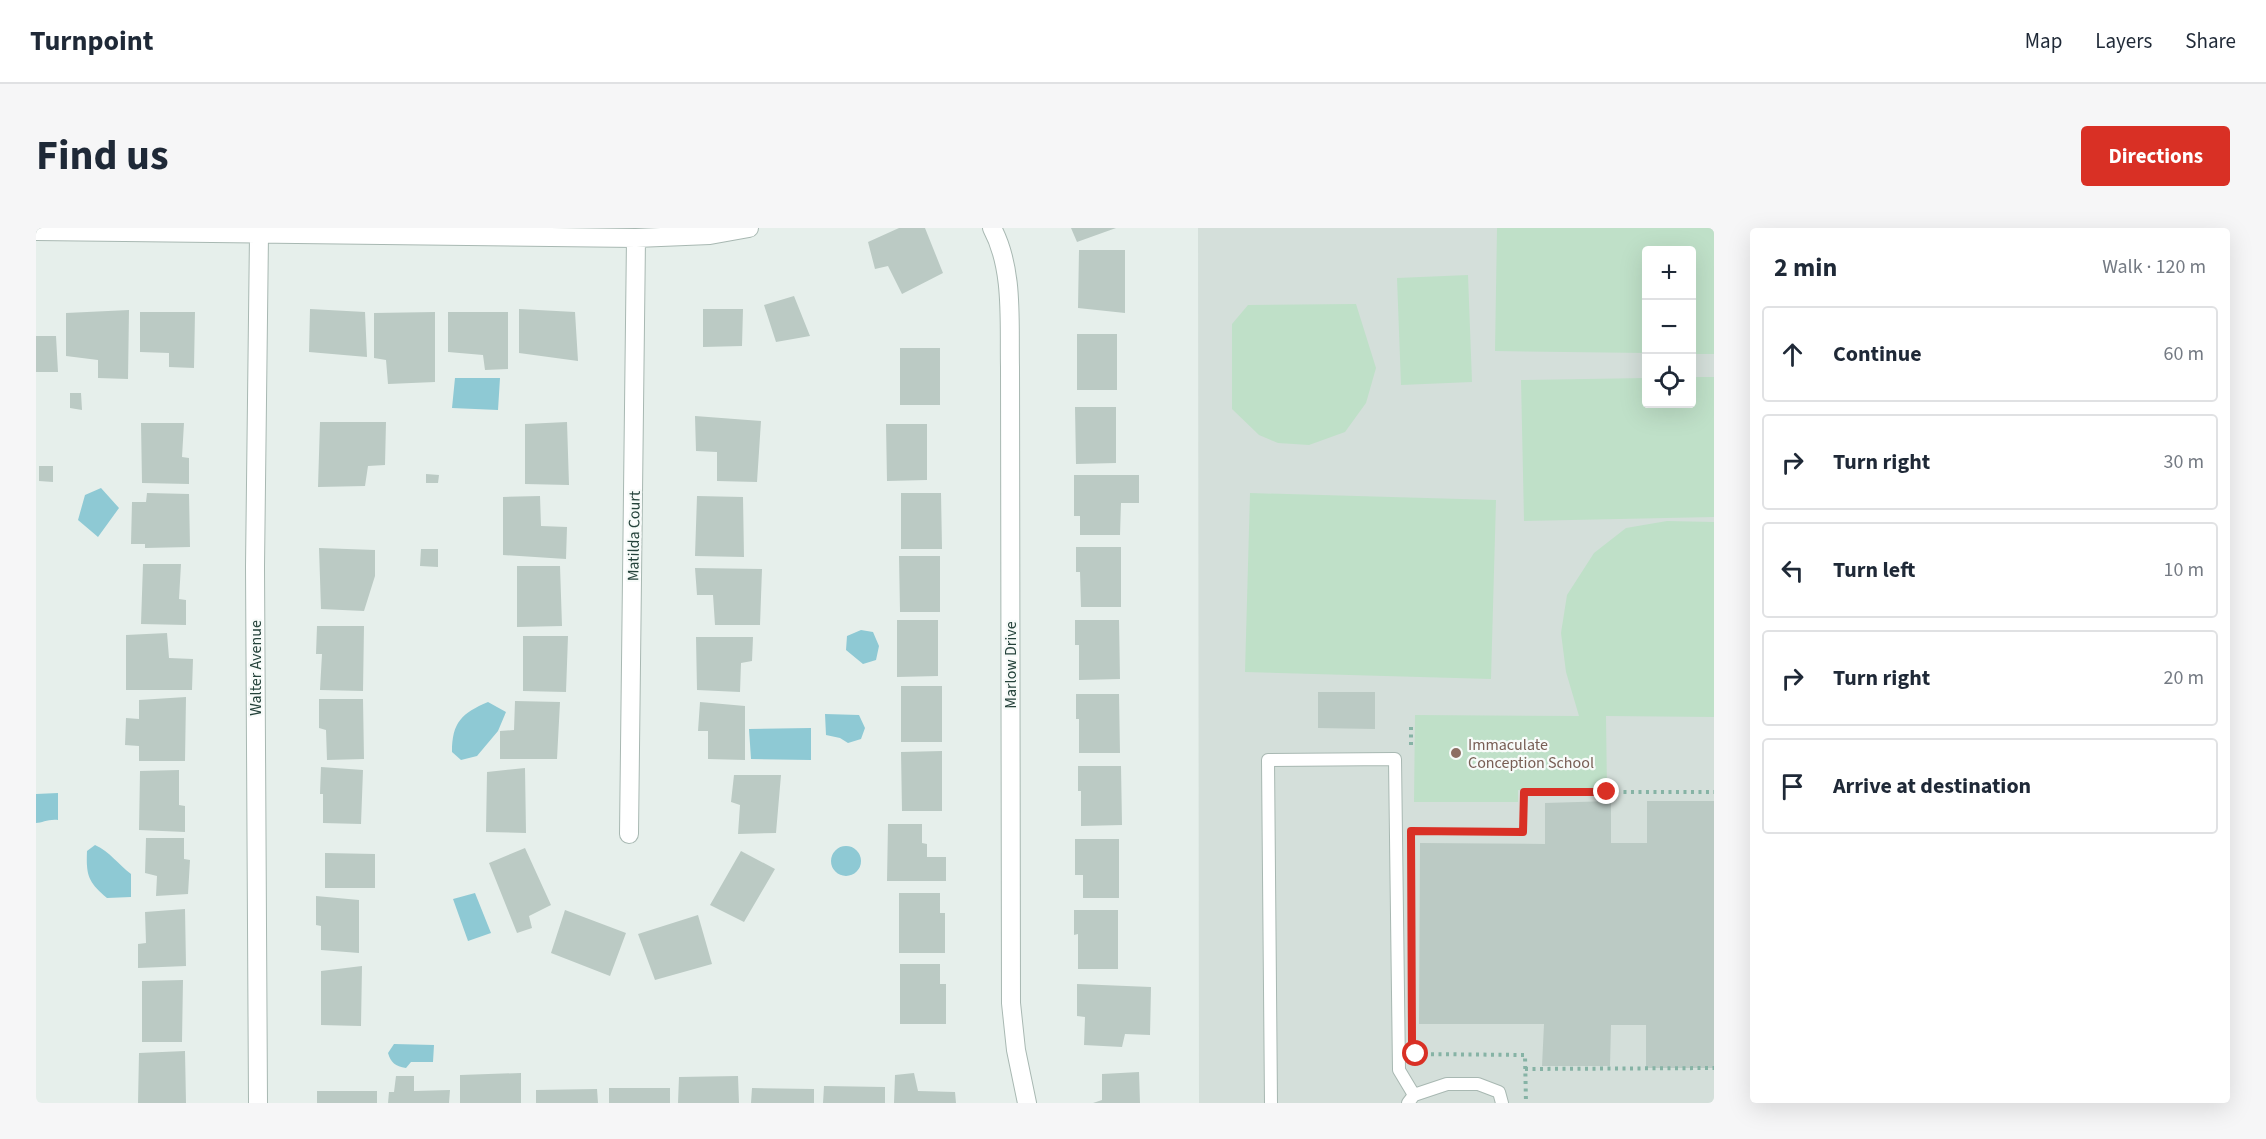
<!DOCTYPE html>
<meta charset="utf-8">
<style>
body{margin:0;font-family:"Source Sans 3",sans-serif;background:#f6f6f7;color:#1f2937}
.controls{position:absolute;right:18px;top:18px;display:grid;overflow:hidden;border-radius:6px;box-shadow:0 6px 24px #0002}
.controls button{width:54px;height:54px;display:grid;place-items:center;padding:0;border:0;border-bottom:2px solid #e0e1e3;background:#fff;color:#1f2937;font:30px sans-serif}
.stop{position:absolute;width:18px;height:18px;margin:-14px;border:4px solid #d93025;border-radius:50%;background:#fff}
.stop.end{background:#d93025;border-color:#fff;box-shadow:0 2px 6px #0008}
.list{margin:0;padding:0;list-style:none}
h2{display:flex;justify-content:space-between;align-items:center;height:78px;margin:0;padding:0 24px;font-size:26px}
h2 small{font-size:20px;font-weight:400;color:#747a83}
.list li{display:grid;grid-template-columns:39px 1fr auto;gap:18px;align-items:center;box-sizing:border-box;height:96px;margin:0 12px 12px;padding:0 12px;border:2px solid #e0e1e3;border-radius:6px}
.list b{display:block;font-size:22px;white-space:nowrap}
.list em{font-size:20px;font-style:normal;color:#747a83}
.icon{flex:none;width:33px;height:33px;fill:none;stroke:currentColor;stroke-width:2;stroke-linecap:round;stroke-linejoin:round}
.map{position:relative;flex:none;width:1678px;height:875px;overflow:hidden;border-radius:6px}
header{display:flex;align-items:center;gap:36px;box-sizing:border-box;height:84px;padding:0 30px;background:#fff;border-bottom:2px solid #e0e1e3}
header strong{font-size:28px}
nav{display:flex;gap:33px;margin-inline-start:auto;font-size:21px}
.intro{display:flex;align-items:center;justify-content:space-between;box-sizing:border-box;height:144px;padding:0 36px}
h1{margin:0;font-size:42px}
.button{padding:15px 27px;border-radius:6px;background:#d93025;color:#fff;font-size:21px;font-weight:700}
main{display:flex;gap:36px;padding:0 36px}
aside{flex:1;background:#fff;border-radius:6px;box-shadow:0 6px 24px #0002}
.map>svg:first-child{display:block}
.built{fill:#d4dfda;fill-rule:evenodd}
.green{fill:#bfe0c8}
.water{fill:#8ec9d4}
.building{fill:#bbcac4}
.lines{fill:none;stroke-linecap:round;stroke-linejoin:round}
.service-casing{stroke:#a8b8b2;stroke-width:14}
.minor-casing{stroke:#a8b8b2;stroke-width:20}
.path{stroke:#86b3a5;stroke-width:4;stroke-dasharray:3 4.5;stroke-linecap:butt}
.service{stroke:#fff;stroke-width:12}
.minor{stroke:#fff;stroke-width:18}
.route{stroke:#d93025;stroke-width:8}
.education-dot{fill:#8d6e63;stroke:#f7fbf9;stroke-width:2}
.labels{text-anchor:middle;stroke-width:4.5;stroke-linejoin:round;paint-order:stroke}
.street-label{font-size:16px;fill:#24423a;stroke:#f7fbf9}
.education-label{font-size:16px;fill:#785e54;stroke:#f7fbf9;text-anchor:start}
</style>
<header>
<strong>Turnpoint</strong>
<nav><a>Map</a><a>Layers</a><a>Share</a></nav>
</header>
<div class="intro"><h1>Find us</h1><a class="button">Directions</a></div>
<main>
<div class="map">
<svg width="1678" height="875" viewBox="0 0 1678 875">
<rect width="100%" height="100%" fill="#e6efeb"/>
<!-- built -->
<path class="built" d="M 1162,0 L 1678,0 L 1678,875 L 1163,875 ZM 1610,22 L 1656,22 L 1656,176 L 1610,176 Z"/>
<!-- green -->
<path class="green" d="M 1461,0 L 1678,0 L 1678,126 L 1656,126 L 1656,22 L 1610,22 L 1610,125 L 1459,123 Z
M 1432,47 L 1436,154 L 1365,157 L 1361,50 Z
M 1320,76 L 1340,140 L 1330,175 L 1309,204 L 1273,217 L 1242,215 L 1223,207 L 1196,181 L 1196,96 L 1212,77 Z
M 1656,149 L 1678,149 L 1678,289 L 1488,293 L 1485,152 L 1610,150 L 1610,176 L 1656,176 Z
M 1214,265 L 1460,272 L 1455,451 L 1209,444 Z
M 1631,293 L 1678,294 L 1678,489 L 1570,488 L 1571,564 L 1482,562 L 1482,574 L 1378,574 L 1379,487 L 1543,488 L 1530,444 L 1525,405 L 1531,367 L 1558,325 L 1590,300 Z"/>
<!-- water -->
<path class="water" d="M 419,150 L 464,150 L 462,182 L 416,180 Z
M 65,260 L 83,280 L 62,309 L 42,292 L 49,267 Z
M 825,402 L 837,404 L 843,418 L 840,432 L 827,436 L 810,422 L 811,408 Z
M 452,474 L 470,484 L 462,503 L 441,528 L 425,532 L 416,524 C 416,494 426,485 452,474 Z
M 789,486 L 823,487 L 829,500 L 825,511 L 812,515 L 804,510 L 790,507 Z
M 775,500 L 775,532 L 715,531 L 713,501 Z
M 22,565 L 22,592 C 12,591 6,595 0,595 L 0,566 Z
M 59,617 C 74,624 82,636 95,646 L 95,669 L 71,670 C 52,654 50,647 51,623 Z
M795 633a15 15 0 1 1 30 0a15 15 0 1 1-30 0Z
M 439,665 L 455,705 L 432,713 L 417,671 Z
M 358,816 L 398,817 L 397,834 L 375,834 L 370,840 C 359,838 355,835 352,825 Z"/>
<!-- building -->
<path class="building" d="M 863,0 L 889,0 L 907,45 L 866,66 L 852,38 L 839,41 L 832,14 Z
M 1035,0 L 1080,0 L 1041,14 Z
M 1043,22 L 1089,22 L 1089,85 L 1042,80 Z
M 758,68 L 774,108 L 740,114 L 728,77 Z
M 274,81 L 329,84 L 331,129 L 273,124 Z
M 483,81 L 539,84 L 542,133 L 483,125 Z
M 667,81 L 707,81 L 706,118 L 667,119 Z
M 93,82 L 92,151 L 62,150 L 62,132 L 30,128 L 30,85 Z
M 104,84 L 159,84 L 158,140 L 133,139 L 133,125 L 104,124 Z
M 399,84 L 399,154 L 352,156 L 350,132 L 338,130 L 338,85 Z
M 412,84 L 472,84 L 472,141 L 449,142 L 447,127 L 412,124 Z
M 1041,106 L 1081,106 L 1081,162 L 1041,162 Z
M 0,108 L 20,108 L 22,144 L 0,144 Z
M 864,120 L 904,120 L 904,177 L 864,177 Z
M 34,165 L 45,165 L 46,182 L 34,180 Z
M 1039,179 L 1080,179 L 1080,235 L 1040,236 Z
M 659,188 L 725,193 L 721,254 L 681,253 L 681,224 L 660,223 Z
M 284,194 L 350,194 L 349,237 L 332,238 L 329,258 L 282,259 Z
M 531,194 L 533,257 L 489,256 L 489,196 Z
M 105,195 L 148,195 L 146,229 L 153,230 L 153,256 L 106,255 Z
M 850,196 L 891,196 L 891,252 L 851,253 Z
M 3,238 L 17,238 L 17,254 L 3,253 Z
M 390,246 L 403,247 L 402,255 L 390,255 Z
M 1038,247 L 1103,247 L 1103,275 L 1085,275 L 1084,307 L 1044,307 L 1044,288 L 1038,288 Z
M 111,265 L 153,266 L 154,319 L 109,320 L 109,316 L 95,316 L 96,274 L 110,274 Z
M 865,265 L 905,265 L 906,321 L 865,321 Z
M 504,268 L 505,298 L 531,299 L 530,331 L 467,327 L 467,269 Z
M 661,268 L 707,269 L 708,329 L 659,328 Z
M 1040,319 L 1085,319 L 1085,379 L 1045,379 L 1044,344 L 1040,344 Z
M 283,320 L 339,322 L 339,348 L 328,383 L 285,381 Z
M 385,321 L 402,321 L 402,339 L 384,338 Z
M 863,328 L 904,328 L 904,384 L 864,384 Z
M 107,336 L 145,336 L 143,371 L 150,372 L 150,397 L 105,396 Z
M 481,338 L 524,338 L 526,398 L 481,399 Z
M 659,340 L 726,341 L 724,397 L 679,397 L 677,367 L 661,367 Z
M 861,392 L 902,392 L 902,448 L 861,449 Z
M 1039,392 L 1083,392 L 1084,451 L 1043,452 L 1043,417 L 1039,417 Z
M 281,398 L 328,398 L 327,463 L 284,462 L 286,426 L 280,426 Z
M 131,405 L 133,430 L 157,431 L 156,462 L 90,462 L 90,407 Z
M 487,408 L 532,408 L 530,464 L 487,463 Z
M 660,409 L 717,409 L 716,433 L 705,435 L 704,464 L 661,462 Z
M 865,458 L 906,458 L 906,514 L 865,514 Z
M 1282,464 L 1339,464 L 1339,501 L 1282,500 Z
M 1040,466 L 1083,466 L 1084,525 L 1043,525 L 1043,491 L 1040,491 Z
M 150,469 L 149,533 L 103,533 L 103,518 L 89,517 L 90,490 L 103,491 L 103,472 Z
M 283,471 L 327,471 L 328,531 L 291,532 L 290,502 L 283,500 Z
M 479,473 L 524,474 L 521,531 L 464,531 L 464,503 L 478,502 Z
M 664,474 L 709,478 L 709,532 L 672,531 L 672,503 L 662,503 Z
M 906,523 L 906,583 L 866,583 L 865,524 Z
M 1042,538 L 1085,538 L 1086,597 L 1045,598 L 1045,563 L 1042,563 Z
M 285,539 L 327,542 L 325,596 L 287,595 L 287,566 L 284,566 Z
M 489,540 L 490,605 L 450,604 L 451,544 Z
M 143,542 L 143,577 L 149,578 L 149,604 L 103,602 L 104,543 Z
M 698,547 L 745,547 L 740,605 L 702,606 L 704,577 L 695,574 Z
M 1575,573 L 1575,615 L 1611,615 L 1611,573 L 1678,573 L 1678,840 L 1610,840 L 1610,797 L 1575,797 L 1574,838 L 1506,838 L 1508,796 L 1383,796 L 1384,615 L 1509,616 L 1509,575 Z
M 852,596 L 886,596 L 886,615 L 891,616 L 891,629 L 910,629 L 910,653 L 851,653 Z
M 110,610 L 148,610 L 148,631 L 154,632 L 152,666 L 120,668 L 121,648 L 109,645 Z
M 1039,611 L 1083,611 L 1083,670 L 1047,670 L 1047,647 L 1039,647 Z
M 489,620 L 515,677 L 493,688 L 496,700 L 481,705 L 453,635 Z
M 705,623 L 739,641 L 708,694 L 674,677 Z
M 289,625 L 339,626 L 339,660 L 289,660 Z
M 863,665 L 904,665 L 904,685 L 909,685 L 909,725 L 863,725 Z
M 280,668 L 323,672 L 323,725 L 285,722 L 285,698 L 280,697 Z
M 149,681 L 150,738 L 102,740 L 102,716 L 110,715 L 109,684 Z
M 529,682 L 590,705 L 574,748 L 515,725 Z
M 1038,682 L 1082,682 L 1082,741 L 1042,741 L 1042,706 L 1038,707 Z
M 662,687 L 676,736 L 619,752 L 602,706 Z
M 864,736 L 904,736 L 904,756 L 910,756 L 910,796 L 864,796 Z
M 326,738 L 325,798 L 285,797 L 285,743 Z
M 147,752 L 146,814 L 106,814 L 106,753 Z
M 1041,756 L 1115,759 L 1114,807 L 1089,806 L 1086,819 L 1048,817 L 1049,789 L 1041,788 Z
M 149,823 L 150,875 L 102,875 L 103,825 Z
M 1103,844 L 1104,875 L 1057,875 L 1066,872 L 1066,846 Z
M 485,845 L 485,875 L 424,875 L 424,847 Z
M 878,845 L 882,863 L 919,864 L 920,875 L 858,875 L 859,847 Z
M 360,848 L 378,848 L 378,863 L 414,862 L 413,875 L 352,875 L 353,864 L 358,864 Z
M 702,848 L 703,875 L 642,875 L 643,849 Z
M 788,858 L 849,859 L 849,875 L 787,875 Z
M 573,860 L 634,860 L 634,875 L 573,875 Z
M 716,860 L 778,861 L 778,875 L 715,875 Z
M 561,861 L 562,875 L 500,875 L 500,862 Z
M 281,863 L 341,863 L 341,875 L 281,875 Z"/>
<g class="lines">
<defs>
<path id="service" d="M 1235,875 L 1232,532 L 1359,531 L 1363,842 L 1378,867
M 1372,875 L 1378,867 L 1411,856 L 1442,856 L 1463,864 L 1466,875"/>
<path id="minor" d="M 956,0 C 978,41 973,94 974,139 L 975,775 L 980,822 L 991,875
M 0,3 L 600,10 L 674,7 L 713,0
M 593,606 L 600,10
M 222,875 L 219,339 L 223,6"/>
</defs>
<!-- service casing -->
<use href="#service" class="service-casing"/>
<!-- minor casing -->
<use href="#minor" class="minor-casing"/>
<!-- path -->
<path class="path" d="M 1375,499 L 1375,520
M 1379,603 L 1487,604 L 1488,564 L 1678,564
M 1380,826 L 1489,827 L 1490,875
M 1489,841 L 1678,840"/>
<!-- service -->
<use href="#service" class="service"/>
<!-- minor -->
<use href="#minor" class="minor"/>
</g>
<g class="lines">
<!-- route -->
<path class="route" d="M 1380,826 L 1376,814 L 1375,603 L 1487,604 L 1488,564 L 1571,564"/>
</g>
<!-- markers -->
<circle class="education-dot" cx="1420" cy="525" r="6"/>
<g class="labels">
<!-- street labels -->
<g class="street-label">
<text transform="translate(597 308) rotate(-89)" y="6">Matilda Court</text>
<text transform="translate(974 437) rotate(-90)" y="6">Marlow Drive</text>
<text transform="translate(219 440) rotate(-90)" y="6">Walter Avenue</text>
</g>
<!-- education labels -->
<g class="education-label">
<text x="1432" y="522">Immaculate<tspan x="1432" dy="18">Conception School</tspan></text>
</g>
</g>
</svg>
<div class="controls">
<button>+</button>
<button>−</button>
<button><svg class="icon" aria-label="locate" viewBox="0 0 24 24"><circle cx="12" cy="12" r="6"/><path d="M12 2v4M12 18v4M2 12h4M18 12h4"/></svg></button>
</div>
<div class="stop" style="left:1380px;top:826px"></div>
<div class="stop end" style="left:1571px;top:564px"></div>
</div>
<aside>
<h2>2 min<small>Walk · 120 m</small></h2>
<ul class="list">
<li><svg class="icon" aria-label="ahead" viewBox="0 0 24 24"><path d="M12 20V5M6 11l6-6 6 6"/></svg><div><b>Continue</b></div><em>60 m</em></li>
<li><svg class="icon" aria-label="right" viewBox="0 0 24 24"><path d="M7 20v-9h11M14 6l5 5-5 5"/></svg><div><b>Turn right</b></div><em>30 m</em></li>
<li><svg class="icon" aria-label="left" viewBox="0 0 24 24"><path d="M17 20v-9H6M10 6l-5 5 5 5"/></svg><div><b>Turn left</b></div><em>10 m</em></li>
<li><svg class="icon" aria-label="right" viewBox="0 0 24 24"><path d="M7 20v-9h11M14 6l5 5-5 5"/></svg><div><b>Turn right</b></div><em>20 m</em></li>
<li><svg class="icon" aria-label="arrive" viewBox="0 0 24 24"><path d="M6 21V4h12l-3 4 3 4H6"/></svg><div><b>Arrive at destination</b></div></li>
</ul>
</aside>
</main>
